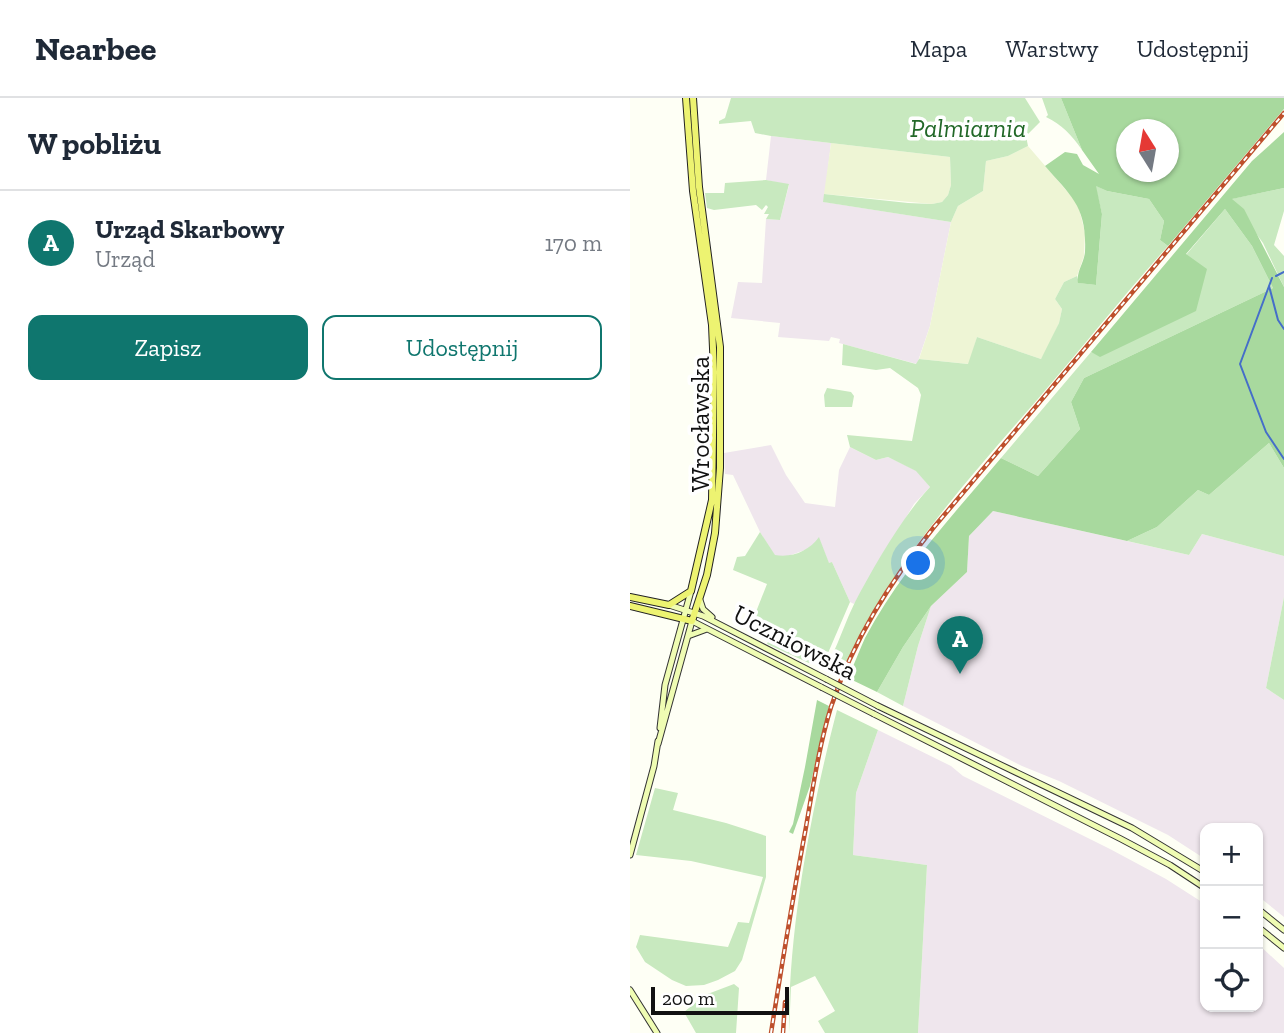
<!DOCTYPE html>
<html lang="pl">
<meta charset="utf-8">
<style>
body{margin:0;font-family:"Zilla Slab",serif;background:#f2f2f3;color:#1f2937}
.controls{position:absolute;right:21px;bottom:21px;display:grid;overflow:hidden;border-radius:14px;box-shadow:0 2px 5px #0004}
.controls button{width:63px;height:63px;display:grid;place-items:center;padding:0;border:0;border-bottom:2px solid #e0e1e3;background:#fff;color:#1f2937;font:35px sans-serif}
.compass{position:absolute;left:486px;top:21px;width:63px;height:63px;border-radius:50%;background:#fff;box-shadow:0 2px 5px #0004;rotate:349deg}
.scale{position:absolute;left:21px;bottom:18px;width:138px;box-sizing:border-box;padding-left:7px;border:4px solid #111;border-top:0;font-size:19px;line-height:24px;white-space:nowrap;color:#111;-webkit-text-stroke:5px #fff;paint-order:stroke}
.you{position:absolute;left:289px;top:466px;width:24px;height:24px;margin:-18px;border:5px solid #fff;border-radius:50%;background:#1a73e8;box-shadow:0 0 0 10px #1a73e833}
.badge{display:grid;place-items:center;width:46px;height:46px;border-radius:50%;background:#0f766e;color:#fff;font-size:23px;font-weight:700}
.pin{position:absolute;translate:-50% -58px;filter:drop-shadow(0 2px 4px #0008)}
.pin::after{content:'';position:absolute;top:37px;width:24px;height:21px;background:inherit;clip-path:polygon(0 0,100% 0,50% 100%)}
.list{margin:0;padding:0;list-style:none}
h2{display:flex;justify-content:space-between;align-items:center;height:91px;margin:0;padding:0 28px;font-size:30px}
h2 small{font-size:23px;font-weight:400;color:#747a83}
.list li{display:grid;grid-template-columns:46px 1fr auto;gap:21px;align-items:center;box-sizing:border-box;height:105px;padding:0 28px;border-top:2px solid #e0e1e3}
.list b{display:block;font-size:26px;white-space:nowrap}
.list p{margin:0;font-size:23px;white-space:nowrap;color:#747a83}
.list em{font-size:23px;font-style:normal;color:#747a83}
.actions{display:flex;gap:14px;padding:21px 28px}
.actions a{flex:1;padding:16px 0;border:2px solid #0f766e;border-radius:14px;text-align:center;font-size:24px;color:#0f766e}
.actions .main{background:#0f766e;color:#fff}
.icon{flex:none;width:38px;height:38px;fill:none;stroke:currentColor;stroke-width:2;stroke-linecap:round;stroke-linejoin:round}
.map{position:relative;flex:none;width:654px;height:935px;overflow:hidden}
header{display:flex;align-items:center;gap:42px;box-sizing:border-box;height:98px;padding:0 35px;background:#fff;border-bottom:2px solid #e0e1e3}
header strong{font-size:33px}
nav{display:flex;gap:38px;margin-inline-start:auto;font-size:24px}
main{display:flex}
aside{flex:1;background:#fff}
.map>svg:first-child{display:block}
.industrial{fill:#efe6ed}
.farmland{fill:#eef5d5}
.green{fill:#c8e9bf}
.forest{fill:#a8d99e;fill-rule:evenodd}
.lines{fill:none;stroke-linecap:round;stroke-linejoin:round}
.stream{stroke:#456ec9;stroke-width:2}
.secondary-casing{stroke:#333;stroke-width:7}
.primary-casing{stroke:#222;stroke-width:8}
.secondary{stroke:#effcb3;stroke-width:5}
.primary{stroke:#edf371;stroke-width:6}
.rail-casing{stroke:#be502c;stroke-width:4.5}
.rail{stroke:#fff;stroke-width:2;stroke-dasharray:5;stroke-linecap:butt}
.secondary-bridge-casing{stroke:#333;stroke-width:7;stroke-linecap:butt}
.secondary-bridge{stroke:#effcb3;stroke-width:5}
.labels{text-anchor:middle;stroke-width:7;stroke-linejoin:round;paint-order:stroke}
.park-label{font-size:26px;font-style:italic;fill:#226828;stroke:#fff}
.street-label{font-size:26px;fill:#111;stroke:#fff}
</style>
<header>
<strong>Nearbee</strong>
<nav><a>Mapa</a><a>Warstwy</a><a>Udostępnij</a></nav>
</header>
<main>
<aside>
<h2>W pobliżu<small></small></h2>
<ul class="list">
<li><span class="badge">A</span><div><b>Urząd Skarbowy</b><p>Urząd</p></div><em>170 m</em></li>
</ul>
<div class="actions"><a class="main">Zapisz</a><a>Udostępnij</a></div>
</aside>
<div class="map">
<svg width="654" height="935" viewBox="0 0 654 935">
<rect width="100%" height="100%" fill="#fefff5"/>
<!-- industrial -->
<path class="industrial" d="M 141,38 L 201,45 L 194,104 L 321,124 L 300,228 L 287,266 L 209,245 L 210,241 L 201,239 L 199,243 L 148,239 L 150,225 L 101,220 L 108,184 L 132,185 L 136,121 L 150,122 L 159,87 L 136,82 Z
M 141,347 L 156,377 L 175,405 L 205,409 L 209,372 L 220,349 L 246,362 L 258,359 L 287,373 L 300,389 L 284,406 L 224,506 L 220,504 L 202,464 L 199,466 L 189,440 L 181,450 L 155,459 L 145,458 L 130,434 L 103,377 L 95,376 L 94,355 Z
M 363,413 L 559,457 L 572,436 L 654,458 L 654,499 L 636,590 L 654,602 L 654,819 L 628,798 L 628,730 L 575,730 L 575,761 L 538,737 L 429,683 L 392,668 L 273,608 L 288,548 L 301,508 L 337,474 L 339,438 Z
M 248,632 L 321,668 L 333,678 L 480,751 L 536,781 L 575,806 L 575,909 L 628,909 L 628,846 L 654,870 L 654,935 L 288,935 L 297,767 L 223,757 L 226,695 Z"/>
<!-- farmland -->
<path class="farmland" d="M 201,45 L 320,59 L 321,87 L 318,97 L 312,104 L 302,106 L 194,96 Z
M 398,48 L 448,106 L 455,135 L 454,158 L 447,178 L 434,184 L 425,201 L 432,211 L 429,225 L 417,252 L 411,261 L 347,239 L 339,266 L 289,261 L 300,228 L 321,124 L 328,108 L 353,93 L 356,63 L 378,58 Z"/>
<!-- green -->
<path class="green" d="M 101,0 L 395,0 L 410,24 L 396,38 L 398,48 L 378,58 L 356,63 L 353,93 L 328,108 L 321,124 L 193,104 L 194,96 L 278,105 L 302,106 L 312,104 L 318,97 L 321,87 L 320,59 L 141,38 L 125,35 L 121,23 L 89,26 L 89,23 L 95,20 Z
M 412,0 L 431,0 L 452,52 C 441,36 432,27 416,19 L 418,17 Z
M 136,82 L 159,86 L 150,122 L 136,121 L 139,116 L 134,116 L 138,109 L 136,107 L 132,112 L 126,107 L 84,112 L 77,110 L 75,95 L 94,95 L 95,85 Z
M 465,87 L 477,93 L 519,101 L 534,123 L 530,142 L 538,148 C 493,198 451,251 407,302 C 333,387 256,472 211,577 L 188,566 L 191,562 L 201,560 C 210,541 216,522 225,504 C 244,468 273,418 300,389 L 286,373 L 258,359 L 246,362 L 220,349 L 217,337 L 282,343 L 291,297 L 288,290 L 260,270 L 246,272 L 212,267 L 213,246 L 286,266 L 289,261 L 338,266 L 347,239 L 411,261 L 429,225 L 432,211 L 425,201 L 434,184 L 447,178 L 449,185 L 466,187 L 472,116 Z
M 654,90 L 654,113 L 644,147 L 654,158 L 654,189 L 633,145 L 601,101 Z
M 595,111 L 622,148 L 643,190 L 454,280 L 441,304 L 450,331 L 408,378 L 371,360 L 461,254 L 470,258 Z
M 197,290 L 221,294 L 224,298 L 222,309 L 195,309 L 194,297 Z
M 639,345 L 654,370 L 654,458 L 572,436 L 559,457 L 497,443 L 527,429 L 568,392 L 579,397 Z
M 130,434 L 145,457 C 162,460 179,453 189,439 L 199,465 L 202,464 L 220,504 L 198,555 L 179,565 L 137,546 L 144,529 L 124,519 L 137,486 L 103,472 L 107,459 L 115,458 Z
M 654,499 L 654,602 L 636,590 Z
M 301,508 L 288,548 L 273,608 L 247,594 L 273,549 Z
M 207,612 L 248,632 L 226,695 L 223,757 L 297,767 L 288,935 L 195,935 L 188,923 L 205,913 L 185,878 L 161,889 L 159,935 C 158,832 181,712 207,612 Z
M 25,690 L 48,695 L 43,712 L 96,725 L 136,738 L 136,779 L 112,862 L 105,873 L 88,882 L 74,887 L 56,888 L 42,882 L 15,864 L 6,849 L 10,837 L 98,849 L 108,824 L 119,825 L 133,779 L 61,763 L 6,757 Z
M 104,886 L 109,890 L 106,935 L 66,935 L 54,914 L 75,897 Z"/>
<!-- forest -->
<path class="forest" d="M 431,0 L 654,0 L 654,11 L 538,148 L 530,142 L 534,123 L 519,101 L 477,93 L 466,88 L 472,116 L 466,187 L 448,185 C 446,174 454,165 455,154 C 457,109 442,99 415,68 L 435,54 L 447,56 L 453,67 L 469,76 L 452,52 ZM 496,32 L 538,32 L 538,74 L 496,74 Z
M 654,34 L 654,90 L 602,101 L 614,111 L 654,189 L 654,370 L 639,345 L 579,397 L 568,392 L 527,429 L 497,443 L 363,413 L 339,438 L 337,474 L 301,508 L 273,549 L 247,594 L 218,580 C 224,567 229,553 235,540 C 270,474 323,417 371,360 L 408,378 L 450,331 L 441,304 L 454,280 L 643,190 L 622,148 L 595,111 L 556,156 L 577,171 L 566,213 L 470,259 L 461,254 L 622,63 Z
M 187,602 L 199,608 L 180,688 L 163,736 L 159,734 L 163,726 L 175,669 Z"/>
<g class="lines">
<!-- stream -->
<path class="stream" d="M 646,178 L 654,174
M 642,180 L 610,266 L 636,334 L 654,361
M 639,188 L 648,222 L 654,231"/>
<defs>
<path id="secondary" d="M 70,502 L 73,511 L 82,519
M 39,507 L 73,518 L 196,581
M 58,538 L 77,531
M 248,608 L 502,730 L 575,774
M 244,616 L 491,741 L 540,767 L 575,790
M 30,630 L 35,587 L 61,493
M 28,646 L 62,523 L 191,589
M 0,757 L 24,668 L 28,643
M 628,811 L 654,832
M 628,829 L 654,850
M 0,892 L 27,935"/>
<path id="primary" d="M 0,499 L 39,507 L 61,493 L 82,402 L 84,274 L 82,227 L 63,93 L 56,0
M 0,508 L 62,523 L 77,477 L 85,435 L 90,370 L 90,249 L 69,89 L 63,0"/>
</defs>
<!-- secondary casing -->
<use href="#secondary" class="secondary-casing"/>
<!-- primary casing -->
<use href="#primary" class="primary-casing"/>
<!-- secondary -->
<use href="#secondary" class="secondary"/>
<!-- primary -->
<use href="#primary" class="primary"/>
<defs>
<path id="rail" d="M 141,935 C 152,866 163,798 176,729 C 183,689 189,648 201,609 C 223,542 260,484 304,429 L 654,15
M 153,935 L 155,904"/>
</defs>
<!-- rail casing -->
<use href="#rail" class="rail-casing"/>
<!-- rail -->
<use href="#rail" class="rail"/>
<defs>
<path id="secondary-bridge" d="M 196,581 L 248,608
M 191,589 L 244,616"/>
</defs>
<!-- secondary-bridge casing -->
<use href="#secondary-bridge" class="secondary-bridge-casing"/>
<!-- secondary-bridge -->
<use href="#secondary-bridge" class="secondary-bridge"/>
</g>
<g class="labels">
<!-- park labels -->
<g class="park-label">
<text x="338" y="39">Palmiarnia</text>
</g>
<!-- street labels -->
<g class="street-label">
<text transform="translate(70 326) rotate(-90)" y="9">Wrocławska</text>
<text transform="translate(165 544) rotate(27)" y="9">Uczniowska</text>
</g>
</g>
</svg>
<div class="controls">
<button>+</button>
<button>−</button>
<button><svg class="icon" aria-label="locate" viewBox="0 0 24 24"><circle cx="12" cy="12" r="6"/><path d="M12 2v4M12 18v4M2 12h4M18 12h4"/></svg></button>
</div>
<svg class="compass" viewBox="-18 -18 36 36"><path d="M0-13l5 13h-10z" fill="#e53935"/><path d="M0 13l5-13h-10z" fill="#747a83"/></svg>
<div class="scale">200 m</div>
<div class="you"></div>
<div class="pin badge" style="left:330px;top:576px">A</div>
</div>
</main>
